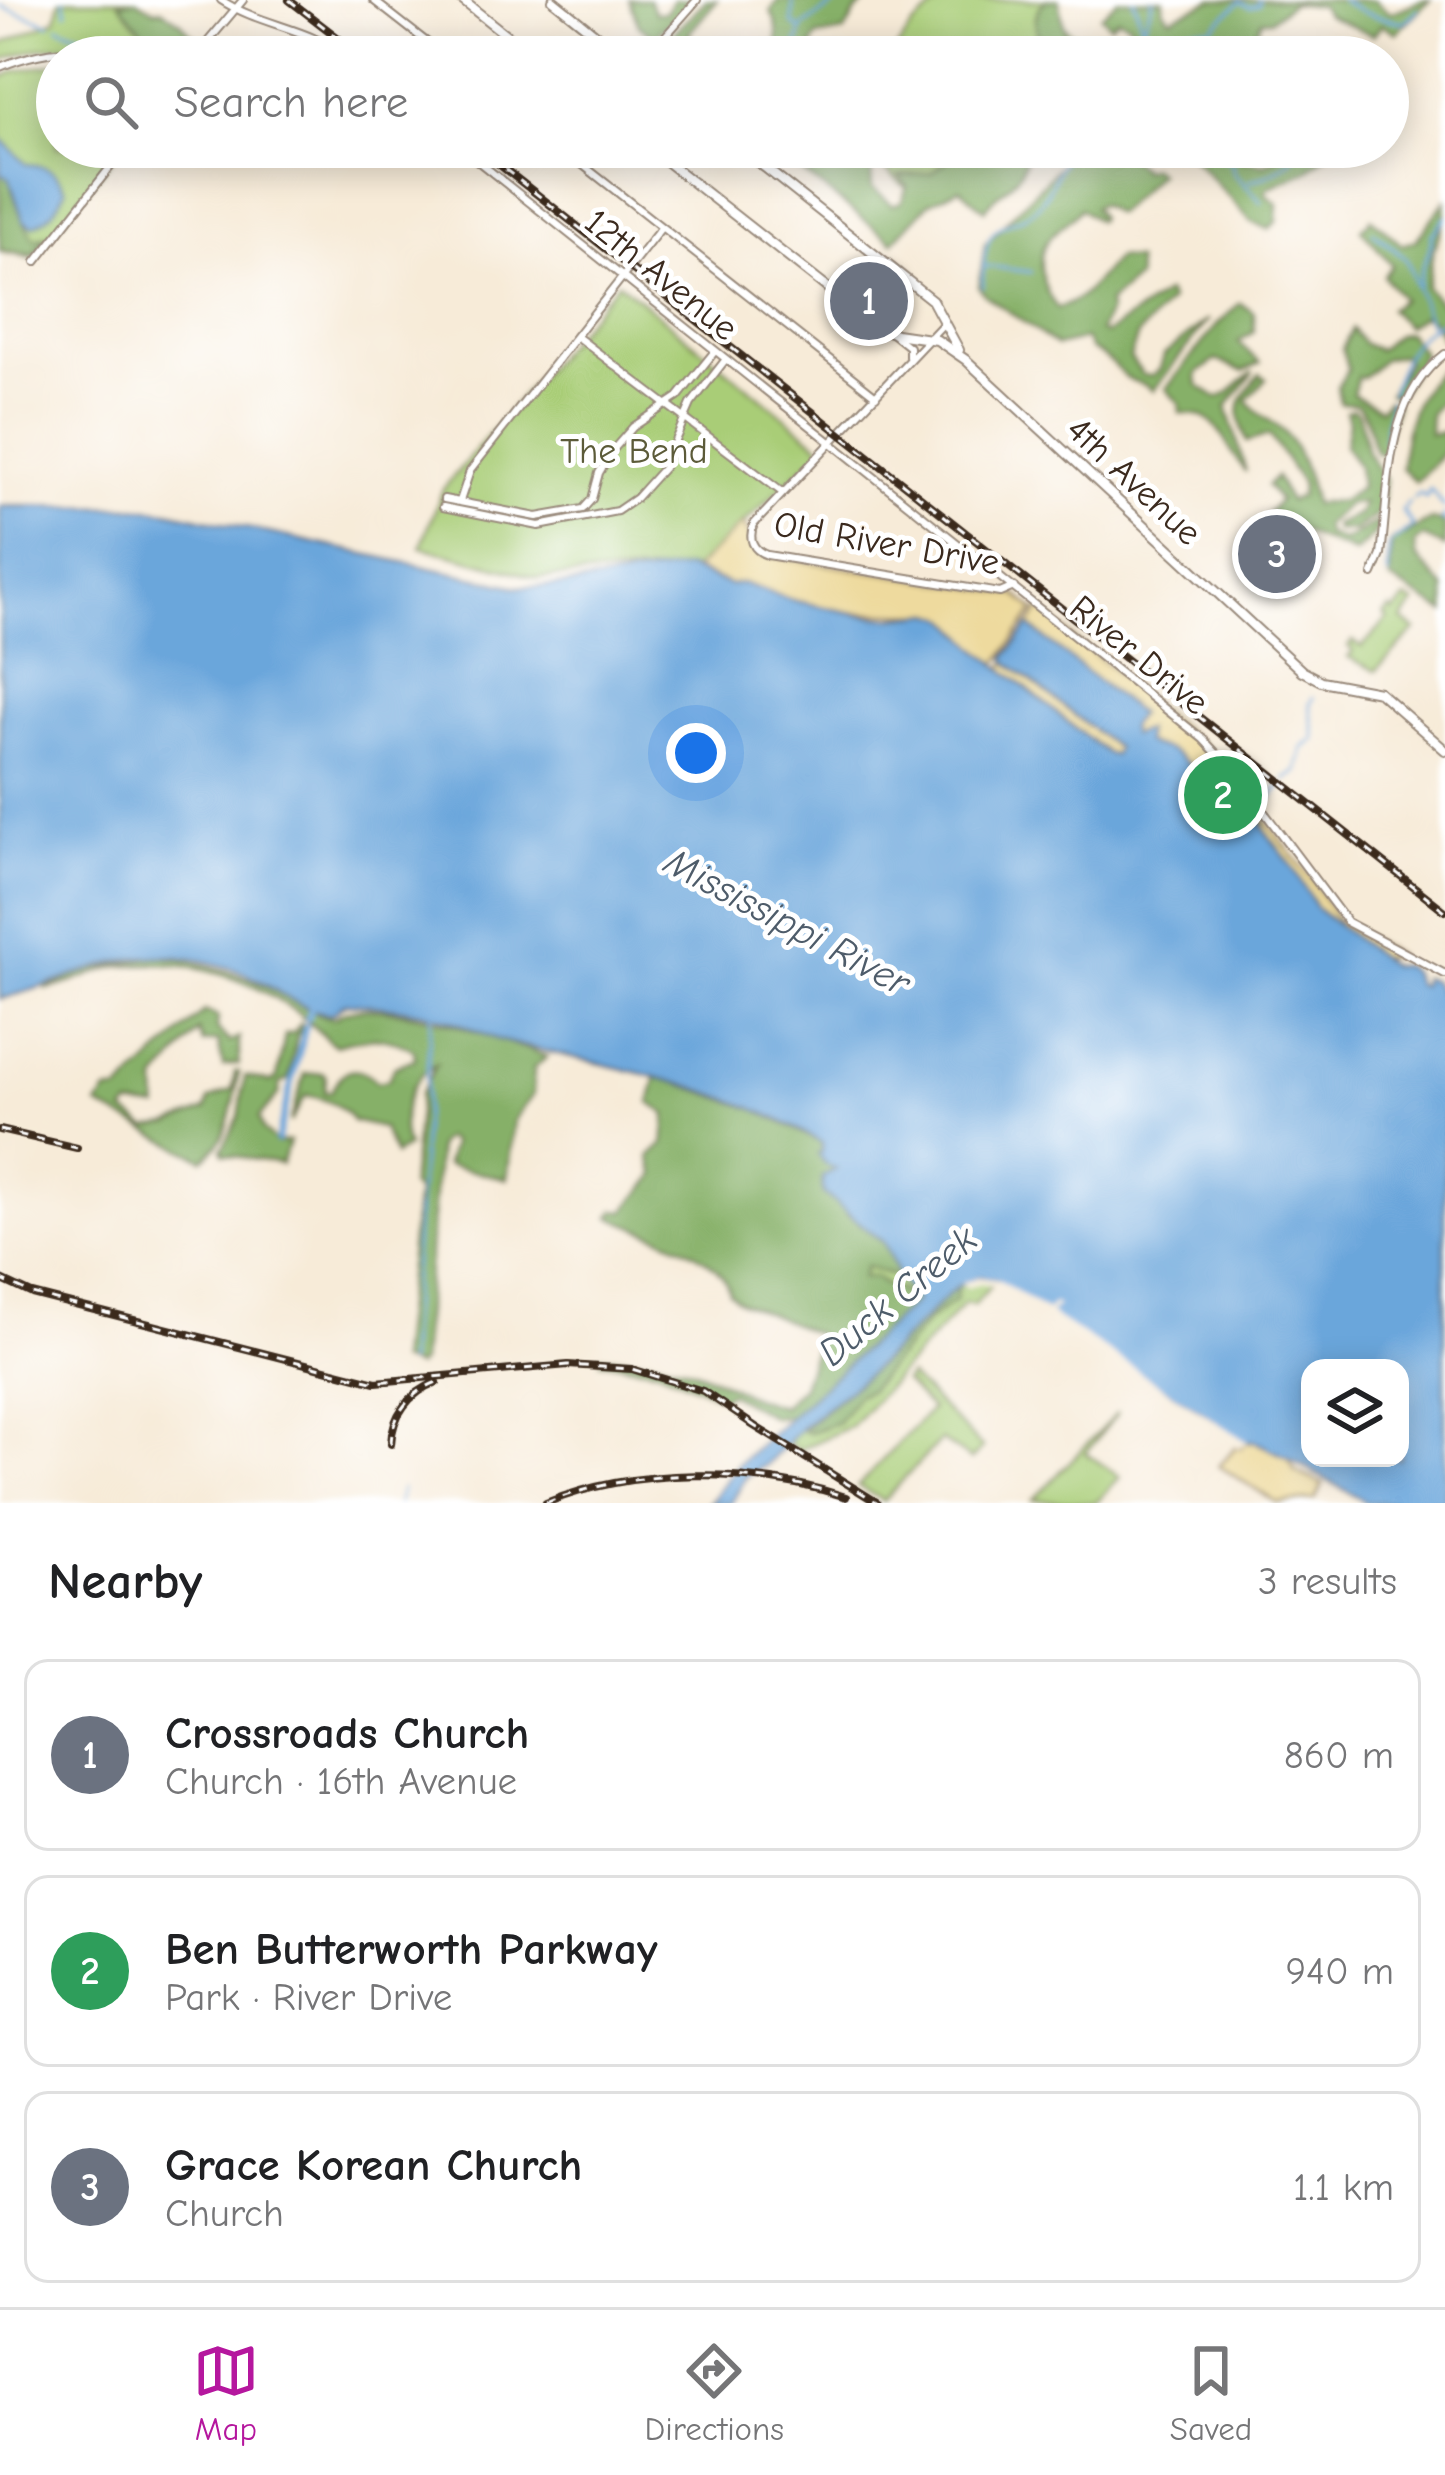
<!DOCTYPE html>
<meta charset="utf-8">
<style>
body{margin:0;font-family:"Comic Neue",sans-serif;background:#f6f6f6;color:#202124}
.controls{position:absolute;right:36px;bottom:36px;display:grid;overflow:hidden;border-radius:24px;box-shadow:0 6px 30px #0003}
.controls button{width:108px;height:108px;display:grid;place-items:center;padding:0;border:0;border-bottom:3px solid #e0e0e0;background:#fff;color:#202124;font:60px sans-serif}
.you{position:absolute;left:696px;top:753px;width:42px;height:42px;margin:-30px;border:9px solid #fff;border-radius:50%;background:#1a73e8;box-shadow:0 0 0 18px #1a73e833}
.badge{display:grid;place-items:center;width:78px;height:78px;border-radius:50%;background:#b5179e;color:#fff;font-size:39px;font-weight:700}
.pin{position:absolute;translate:-50% -50%;border:6px solid #fff;box-shadow:0 3px 12px #0006}
.list{margin:0;padding:0;list-style:none}
h2{display:flex;justify-content:space-between;align-items:center;height:156px;margin:0;padding:0 48px;font-size:51px}
h2 small{font-size:39px;font-weight:400;color:#757577}
.list li{display:grid;grid-template-columns:78px 1fr auto;gap:36px;align-items:center;box-sizing:border-box;height:192px;margin:0 24px 24px;padding:0 24px;border:3px solid #e0e0e0;border-radius:24px}
.list b{display:block;font-size:45px;white-space:nowrap}
.list p{margin:0;font-size:39px;white-space:nowrap;color:#757577}
.list em{font-size:39px;font-style:normal;color:#757577}
.icon{flex:none;width:66px;height:66px;fill:none;stroke:currentColor;stroke-width:2;stroke-linecap:round;stroke-linejoin:round}
.map{position:relative;flex:none;width:1445px;height:1503px;overflow:hidden}
.search{position:absolute;background:#fff;box-shadow:0 6px 30px #0003;left:36px;right:36px;top:36px;height:132px;display:flex;align-items:center;gap:30px;box-sizing:border-box;padding:0 42px;border-radius:66px;color:#757577;font-size:45px}
.sheet{height:804px;background:#fff}
nav{display:flex;justify-content:space-around;align-items:center;box-sizing:border-box;height:168px;border-top:3px solid #e0e0e0;background:#fff;font-size:33px;color:#757577}
nav a{display:grid;justify-items:center;gap:6px}
nav .on{color:#b5179e}
.map>svg:first-child{display:block}
.green{fill:#a9cd77;stroke:#727c4a;stroke-width:3}
.forest{fill:#86b068;stroke:#606d43;stroke-width:3}
.sand{fill:#eeda9e;stroke:#94825e;stroke-width:3}
.water{fill:#6aa6db;stroke:#52687c;stroke-width:3;fill-rule:evenodd}
.pier{fill:#f7ebd8}
.lines{fill:none;stroke-linecap:round;stroke-linejoin:round}
.stream{stroke:#6aa6db;stroke-width:3}
.canal{stroke:#6aa6db;stroke-width:6}
.minor-casing{stroke:#998a7b;stroke-width:10}
.major-casing{stroke:#998a7b;stroke-width:12}
.minor{stroke:#fff;stroke-width:6}
.major{stroke:#fff;stroke-width:8}
.rail-casing{stroke:#3b2a1e;stroke-width:8}
.rail{stroke:#fff;stroke-width:3;stroke-dasharray:9;stroke-linecap:butt}
.labels{text-anchor:middle;stroke-width:10;stroke-linejoin:round;paint-order:stroke}
.street-label{font-size:36px;fill:#3b2a1e;stroke:#fff}
.park-label{font-size:36px;fill:#5c5b39;stroke:#fff}
.water-label{font-size:39px;font-style:italic;fill:#4e5c6a;stroke:#fff}
</style>
<div class="map">
<svg width="1445" height="1503" viewBox="0 0 1445 1503">
<rect width="100%" height="100%" fill="#fff"/>
<filter id="ink" filterUnits="userSpaceOnUse"><feTurbulence type="fractalNoise" baseFrequency=".00833" numOctaves="2"/><feDisplacementMap in="SourceGraphic" scale="24" xChannelSelector="R" yChannelSelector="G"/><feConvolveMatrix kernelMatrix="1 2 1 2 8 2 1 2 1" color-interpolation-filters="sRGB"/></filter>
<filter id="wash" filterUnits="userSpaceOnUse"><feTurbulence type="fractalNoise" baseFrequency=".004" numOctaves="4" result="noise"/><feDisplacementMap in="SourceGraphic" scale="48" xChannelSelector="R" yChannelSelector="G"/><feGaussianBlur stdDeviation="2.7" result="paint"/><feColorMatrix in="noise" values="0 0 0 0 0 0 0 0 0 0 0 0 0 0 0 0 0 1.4 0 .05"/><feComposite in="paint" operator="in"/></filter>
<g filter="url(#wash)">
<rect width="100%" height="100%" fill="#f7ebd8"/>
<!-- green -->
<path class="green" d="M 60,0 L 132,0 L 201,40 C 168,74 125,48 84,45 C 55,44 26,50 0,61 L 0,45 L 56,19 Z
M 945,0 L 1055,0 L 1047,10 L 1078,39 L 1061,57 L 885,57 L 896,50 L 913,26 Z
M 57,63 L 57,147 L 121,147 L 33,258 L 0,252 L 0,79 L 15,71 Z
M 860,147 L 976,147 L 923,203 Z
M 618,282 L 824,448 L 694,570 L 538,578 L 421,547 L 443,489 Z
M 1406,599 L 1415,603 L 1402,620 L 1416,630 L 1376,671 L 1348,657 L 1353,651 L 1348,646 L 1353,641 L 1362,647 L 1388,619 L 1384,615 L 1390,609 L 1394,612 Z
M 816,1174 L 958,1286 L 979,1277 L 996,1280 L 974,1305 L 965,1303 L 851,1426 L 798,1450 L 777,1435 L 916,1300 L 910,1294 L 862,1279 L 866,1266 L 816,1191 Z
M 909,1376 L 983,1448 L 971,1460 L 941,1440 L 883,1501 L 858,1486 L 931,1409 L 904,1382 Z
M 1118,1412 L 1086,1453 L 1120,1477 L 1096,1503 L 1033,1500 Z"/>
<!-- forest -->
<path class="forest" d="M 136,0 L 155,10 L 161,9 L 181,22 L 197,41 L 183,54 L 165,57 L 119,3 Z
M 629,0 L 649,0 L 655,13 L 666,12 L 673,0 L 691,0 L 654,37 L 639,25 Z
M 706,0 L 717,0 L 688,34 L 702,48 L 730,57 L 676,57 L 667,49 L 668,39 Z
M 778,0 L 870,0 L 856,12 L 845,32 L 817,37 L 812,45 L 815,57 L 796,57 L 796,52 L 792,57 L 773,57 C 780,40 779,28 771,11 Z
M 1046,0 L 1059,0 L 1066,37 L 1085,40 L 1088,57 L 1044,57 C 1041,38 1026,17 1046,0 Z
M 1117,0 L 1164,0 L 1163,9 L 1170,18 L 1213,0 L 1374,0 L 1389,12 C 1405,10 1413,0 1430,0 L 1396,33 L 1382,24 L 1373,35 L 1326,15 L 1320,6 L 1291,3 L 1270,20 L 1262,20 L 1253,40 L 1239,44 C 1218,34 1192,55 1171,57 C 1155,59 1137,57 1120,57 L 1137,41 L 1129,23 L 1118,18 L 1110,25 L 1101,16 Z
M 783,147 L 815,147 L 826,164 L 843,170 L 861,163 L 871,168 L 872,188 L 893,205 L 902,201 L 907,186 L 899,176 L 932,173 L 963,147 L 1027,147 C 1023,186 1003,183 985,210 L 960,188 L 929,203 L 893,242 L 786,160 Z
M 1077,147 L 1127,147 L 1129,157 L 1142,170 L 1151,167 L 1158,173 L 1116,214 L 1099,204 L 1093,207 L 1099,217 L 1097,221 L 1080,209 C 1071,220 1060,226 1051,236 C 1032,255 1043,290 1057,308 C 1087,301 1097,276 1117,258 L 1136,260 L 1137,278 L 1108,303 L 1109,311 L 1100,331 L 1106,334 L 1166,293 L 1170,301 L 1138,335 L 1130,358 L 1143,375 L 1152,376 L 1160,369 L 1164,355 L 1209,319 L 1153,391 C 1144,382 1135,384 1125,376 C 1112,365 1108,357 1091,350 L 1085,339 L 1057,346 L 985,295 L 979,287 L 985,244 Z
M 1167,147 L 1228,147 L 1243,159 L 1264,164 L 1276,157 L 1278,147 L 1335,147 L 1308,170 L 1268,188 L 1266,194 L 1278,204 L 1277,222 L 1268,229 L 1252,222 L 1188,153 L 1179,154 Z
M 0,173 L 9,178 C 12,191 26,231 35,239 L 46,236 L 33,255 L 0,250 Z
M 1445,201 C 1445,227 1441,226 1434,248 C 1430,260 1431,273 1426,287 L 1445,308 L 1445,338 L 1441,339 L 1435,322 L 1423,315 L 1406,326 L 1389,309 L 1402,299 L 1383,276 L 1392,265 L 1361,229 L 1372,218 L 1402,245 L 1416,240 Z
M 1240,303 L 1254,313 L 1254,332 L 1238,342 L 1260,363 L 1243,371 L 1216,360 L 1197,374 L 1198,385 L 1217,398 C 1234,394 1238,379 1254,372 L 1227,406 L 1246,472 C 1224,449 1223,411 1180,413 L 1180,404 L 1166,389 L 1218,324 Z
M 1352,329 L 1364,344 L 1378,350 L 1397,334 L 1407,332 L 1423,353 L 1398,397 L 1389,393 L 1407,362 L 1402,355 L 1383,359 L 1362,378 L 1358,377 L 1353,394 L 1380,409 L 1387,400 L 1396,404 L 1382,454 L 1376,453 C 1367,436 1371,417 1357,404 L 1340,403 L 1337,387 L 1348,370 L 1342,349 Z
M 1445,365 L 1445,397 L 1430,413 L 1429,434 L 1445,432 L 1445,451 L 1416,482 L 1401,468 C 1404,426 1412,393 1445,365 Z
M 1260,374 L 1266,379 L 1247,400 C 1256,415 1272,420 1284,432 C 1301,451 1309,482 1314,504 L 1341,501 L 1360,488 L 1358,466 L 1345,446 L 1349,422 L 1346,411 L 1354,409 L 1359,414 L 1367,452 L 1385,480 L 1381,512 L 1354,531 L 1335,530 L 1334,525 L 1358,515 L 1363,503 L 1348,504 L 1324,526 L 1327,535 L 1344,541 L 1381,520 L 1376,533 L 1355,553 L 1313,537 L 1268,513 L 1279,500 L 1267,486 L 1276,477 L 1289,502 L 1300,496 L 1301,483 L 1269,435 L 1247,442 C 1234,406 1237,403 1260,374 Z
M 1431,520 L 1445,523 L 1445,547 L 1423,537 L 1415,543 L 1416,557 L 1445,589 L 1445,612 L 1390,580 L 1391,542 Z
M 158,956 C 192,961 226,970 258,983 C 286,994 305,1014 335,1018 C 364,987 508,1042 547,1057 L 534,1068 L 533,1094 L 514,1120 L 507,1179 L 446,1165 L 452,1143 L 445,1138 L 438,1144 L 421,1362 L 416,1367 L 398,1361 L 416,1193 L 410,1185 L 420,1094 L 436,1065 C 409,1076 396,1120 407,1147 L 395,1155 L 382,1128 L 352,1121 C 342,1104 325,1099 306,1095 L 290,1123 L 305,1074 L 322,1073 L 326,1076 L 325,1092 L 331,1092 C 342,1068 356,1061 377,1082 L 388,1080 L 395,1066 L 415,1059 L 414,1050 C 385,1033 367,1037 335,1045 C 324,1038 317,1029 307,1021 C 258,979 186,957 123,966 C 97,969 67,988 45,989 L 85,971 Z
M 205,1011 L 218,1017 L 217,1029 L 230,1042 L 239,1038 L 239,1064 L 223,1066 L 218,1041 L 203,1043 L 199,1031 L 157,1081 L 158,1108 L 130,1106 L 125,1112 L 147,1128 L 169,1125 L 206,1110 L 209,1100 L 233,1089 L 235,1072 L 239,1072 C 234,1103 230,1140 203,1159 L 98,1106 L 107,1092 L 119,1092 Z
M 301,1023 L 303,1027 L 297,1037 L 289,1079 L 280,1084 L 279,1094 L 259,1118 L 263,1130 L 276,1143 L 289,1142 L 281,1164 L 224,1154 L 222,1149 L 239,1117 L 245,1076 L 271,1082 L 277,1078 L 285,1035 L 294,1033 Z
M 657,1076 L 757,1110 L 822,1143 L 822,1152 L 837,1169 L 839,1203 L 847,1214 L 884,1243 L 899,1278 L 866,1266 L 862,1278 L 875,1277 C 886,1290 904,1288 917,1300 L 794,1416 L 772,1417 L 729,1393 L 721,1397 L 657,1369 L 601,1361 L 601,1356 C 631,1359 666,1359 695,1370 C 725,1381 749,1399 782,1406 L 802,1386 L 819,1335 L 739,1301 L 729,1292 C 723,1252 645,1233 611,1217 L 615,1210 L 625,1211 L 656,1175 L 650,1157 L 664,1144 L 667,1114 L 650,1103 Z
M 957,1286 L 956,1300 L 929,1320 L 869,1390 L 857,1395 L 838,1422 L 808,1433 L 802,1430 L 885,1359 Z"/>
<!-- sand -->
<path class="sand" d="M 743,523 L 759,554 L 1017,595 L 1035,610 L 997,664 L 923,614 L 828,612 L 730,585 L 694,570 Z
M 1040,609 L 1211,751 L 1310,877 L 1337,920 L 1396,954 L 1375,960 L 1109,757 L 1002,669 Z
M 1254,1441 L 1289,1458 L 1295,1471 L 1323,1484 L 1315,1500 L 1277,1503 L 1219,1466 L 1236,1446 L 1241,1448 L 1245,1443 Z"/>
<!-- water -->
<path class="water" d="M 0,137 L 26,164 C 48,165 55,170 66,189 C 59,206 51,218 33,226 L 23,220 L 9,178 L 0,173 Z
M 0,506 L 134,507 L 168,511 L 518,587 L 567,585 L 686,568 L 730,585 L 742,583 L 792,600 L 858,614 L 890,618 L 933,613 L 949,618 L 976,647 L 1107,754 L 1113,755 L 1116,748 L 1007,662 L 1005,658 L 1029,626 L 1138,713 L 1129,727 L 1131,735 L 1145,730 L 1145,742 C 1154,748 1163,747 1172,752 C 1210,776 1205,800 1258,813 L 1265,831 L 1290,863 L 1317,909 L 1391,966 L 1403,966 L 1411,972 L 1416,984 L 1421,985 L 1422,978 C 1438,978 1436,992 1445,1000 L 1445,1503 L 1367,1503 L 1289,1458 L 1255,1442 L 1242,1442 L 1200,1411 L 1030,1306 L 996,1280 L 979,1277 L 957,1286 L 868,1374 L 804,1425 L 767,1464 L 747,1476 L 731,1503 L 709,1503 L 739,1463 L 916,1301 L 899,1278 L 884,1243 L 823,1193 L 822,1177 L 836,1169 L 825,1164 L 818,1154 L 822,1152 L 822,1143 C 726,1084 613,1068 506,1042 C 488,1038 472,1028 454,1022 C 420,1009 381,1005 345,1003 L 332,1014 C 299,1012 273,984 241,972 C 133,933 99,975 0,999 ZM 1310,1368 L 1400,1368 L 1400,1458 L 1310,1458 Z"/>
<!-- pier -->
<path class="pier" d="M 977,1277 L 999,1280 L 1046,1311 L 1054,1303 L 1058,1306 L 1049,1313 L 1248,1442 L 1239,1448 L 1196,1416 L 1053,1325 L 1033,1322 L 1028,1309 L 993,1286 L 980,1283 L 967,1288 L 961,1283 Z"/>
<g class="lines">
<!-- stream -->
<path class="stream" d="M 64,0 L 67,12
M 793,0 L 792,23 L 800,30
M 1134,0 L 1148,44
M 1341,0 C 1356,13 1384,19 1404,22 L 1418,10
M 0,6 L 50,24
M 58,26 L 121,49
M 1144,26 L 1153,0
M 794,57 L 803,26 L 842,0
M 1144,57 C 1154,33 1186,26 1212,28 L 1240,2 L 1249,7 L 1259,4 L 1259,0
M 1213,147 L 1220,158 L 1231,161 L 1234,173 L 1262,202
M 1249,181 C 1270,176 1289,167 1300,147
M 1373,232 L 1406,259 L 1431,327
M 985,266 L 1031,272
M 1419,285 C 1417,269 1433,254 1431,236 L 1445,218
M 983,287 C 982,200 1015,241 1044,198 C 1056,180 1057,163 1073,147
M 1391,393 C 1399,364 1414,330 1445,321
M 1384,440 L 1390,400
M 1414,498 L 1420,493 L 1426,498 L 1430,489 L 1445,508
M 1445,515 L 1442,521 L 1445,522
M 1388,576 L 1389,545 L 1413,526 L 1402,511 L 1409,502
M 1285,780 L 1297,772 L 1303,748 L 1315,739 L 1310,704 L 1313,698
M 1264,807 L 1281,785
M 407,1364 L 431,1015
M 398,1503 L 401,1489"/>
<!-- canal -->
<path class="canal" d="M 307,1019 L 310,1010
M 277,1141 L 306,1026"/>
</g>
</g>
<g filter="url(#ink)">
<g class="lines">
<defs>
<path id="minor" d="M 221,0 C 261,26 308,27 346,57
M 373,0 L 446,57
M 195,57 L 243,0
M 647,57 L 697,0
M 0,67 C 40,50 82,46 124,57
M 460,147 L 1203,739 L 1234,772 L 1347,922 L 1445,974
M 560,147 L 876,396
M 36,262 L 126,147
M 945,322 L 754,524 C 748,538 752,550 767,555 L 1000,593 L 1014,587
M 894,335 L 909,347 L 909,357
M 576,336 L 783,493
M 444,499 L 537,517 L 583,509 L 592,499 L 599,473 L 612,451 L 633,427 L 678,397 L 715,351
M 460,501 L 470,471 L 661,228
M 443,507 L 539,526 L 617,511 L 636,498 L 663,468 L 691,404 L 726,359
M 1373,574 L 1381,555 C 1390,486 1384,400 1445,354"/>
<path id="major" d="M 462,0 L 534,57
M 553,0 L 624,57
M 648,147 L 877,327 L 896,334 L 937,340 L 966,360 L 1302,671 L 1321,681 L 1379,692 L 1445,750
M 739,147 L 932,300 L 959,350"/>
</defs>
<!-- minor casing -->
<use href="#minor" class="minor-casing"/>
<!-- major casing -->
<use href="#major" class="major-casing"/>
<!-- minor -->
<use href="#minor" class="minor"/>
<!-- major -->
<use href="#major" class="major"/>
<defs>
<path id="rail" d="M 289,0 L 363,57
M 477,147 L 1445,911
M 0,1130 L 77,1148
M 0,1279 L 32,1294 L 376,1382 L 568,1365 L 632,1369 L 703,1391 L 762,1431
M 751,1424 L 878,1503
M 391,1444 C 392,1415 409,1393 437,1382
M 546,1503 C 633,1467 757,1467 846,1497"/>
</defs>
<!-- rail casing -->
<use href="#rail" class="rail-casing"/>
<!-- rail -->
<use href="#rail" class="rail"/>
</g>
</g>
<g class="labels">
<!-- street labels -->
<g class="street-label">
<text transform="translate(662 274) rotate(39)" y="13">12th Avenue</text>
<text transform="translate(1135 480) rotate(43)" y="13">4th Avenue</text>
<text transform="translate(887 542) rotate(10)" y="13">Old River Drive</text>
<text transform="translate(1140 654) rotate(39)" y="13">River Drive</text>
</g>
<!-- park labels -->
<g class="park-label">
<text x="634" y="463">The Bend</text>
</g>
<!-- water labels -->
<g class="water-label">
<text transform="translate(788 921) rotate(28)" y="14">Mississippi River</text>
<text transform="translate(897 1295) rotate(-40)" y="14">Duck Creek</text>
</g>
</g>
</svg>
<div class="controls">
<button><svg class="icon" aria-label="layers" viewBox="0 0 24 24"><path d="M12 4l9 5-9 5-9-5zM3 14l9 5 9-5"/></svg></button>
</div>
<div class="you"></div>
<div class="pin badge" style="left:869px;top:301px;background:#6b7280">1</div>
<div class="pin badge" style="left:1223px;top:795px;background:#2e9e5b">2</div>
<div class="pin badge" style="left:1277px;top:554px;background:#6b7280">3</div>
<div class="search"><svg class="icon" aria-label="search" viewBox="0 0 24 24"><circle cx="10" cy="10" r="6"/><path d="M15 15l6 6"/></svg>Search here</div>
</div>
<section class="sheet">
<h2>Nearby<small>3 results</small></h2>
<ul class="list">
<li><span class="badge" style="background:#6b7280">1</span><div><b>Crossroads Church</b><p>Church · 16th Avenue</p></div><em>860 m</em></li>
<li><span class="badge" style="background:#2e9e5b">2</span><div><b>Ben Butterworth Parkway</b><p>Park · River Drive</p></div><em>940 m</em></li>
<li><span class="badge" style="background:#6b7280">3</span><div><b>Grace Korean Church</b><p>Church</p></div><em>1.1 km</em></li>
</ul>
</section>
<nav>
<a class="on"><svg class="icon" aria-label="map" viewBox="0 0 24 24"><path d="M3 6l6-2 6 2 6-2v14l-6 2-6-2-6 2zM9 4v14M15 6v14"/></svg>Map</a>
<a><svg class="icon" aria-label="directions" viewBox="0 0 24 24"><path d="M12 3l9 9-9 9-9-9zM9 14v-3h6M13 9l2 2-2 2"/></svg>Directions</a>
<a><svg class="icon" aria-label="saved" viewBox="0 0 24 24"><path d="M7 4h10v16l-5-4-5 4z"/></svg>Saved</a>
</nav>
